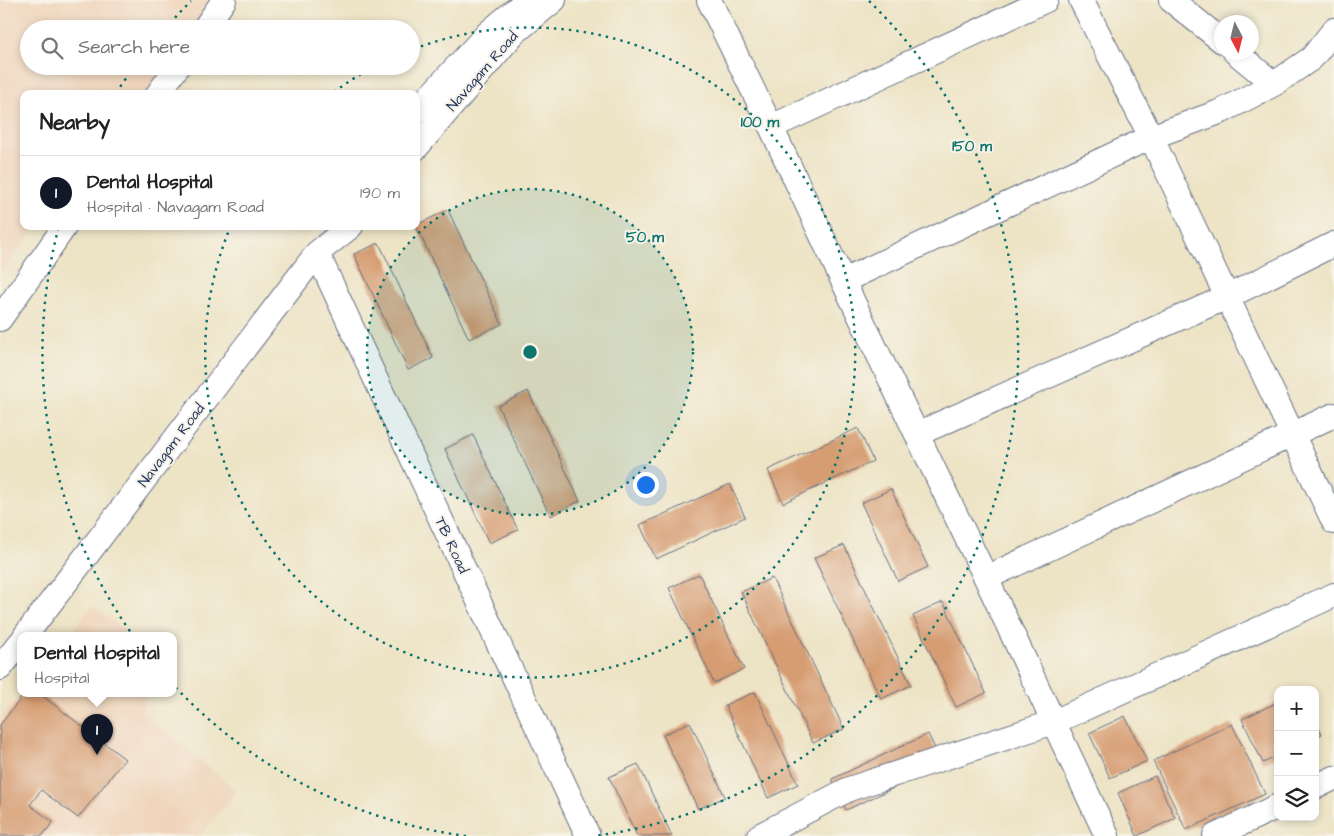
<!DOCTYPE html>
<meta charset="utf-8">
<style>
body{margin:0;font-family:"Architects Daughter",sans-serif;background:#f6f6f6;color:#222}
.controls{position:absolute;right:15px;bottom:15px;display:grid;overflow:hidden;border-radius:10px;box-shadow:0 2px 8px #0003}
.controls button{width:45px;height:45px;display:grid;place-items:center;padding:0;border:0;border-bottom:1px solid #e0e0e0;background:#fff;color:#222;font:25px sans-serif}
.compass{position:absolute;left:1214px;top:15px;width:45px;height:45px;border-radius:50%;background:#fff;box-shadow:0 2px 8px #0003;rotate:173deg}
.you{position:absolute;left:645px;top:484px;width:18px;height:18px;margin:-12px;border:4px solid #fff;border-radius:50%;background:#1a73e8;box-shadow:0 0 0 8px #1a73e833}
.badge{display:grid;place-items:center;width:32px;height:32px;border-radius:50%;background:#111827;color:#fff;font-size:16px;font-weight:700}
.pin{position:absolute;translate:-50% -41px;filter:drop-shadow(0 1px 2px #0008)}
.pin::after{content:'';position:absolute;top:26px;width:18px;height:15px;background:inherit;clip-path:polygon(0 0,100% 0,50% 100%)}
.popup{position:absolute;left:17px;top:632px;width:160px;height:65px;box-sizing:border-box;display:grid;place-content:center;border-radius:10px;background:#fff;filter:drop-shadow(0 1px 4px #0005);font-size:16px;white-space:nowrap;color:#767676}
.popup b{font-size:19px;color:#222}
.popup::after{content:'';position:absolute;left:50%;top:100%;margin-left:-10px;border:10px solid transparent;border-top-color:#fff}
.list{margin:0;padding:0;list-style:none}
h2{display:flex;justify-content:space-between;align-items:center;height:65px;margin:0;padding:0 20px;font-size:21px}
h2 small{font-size:16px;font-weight:400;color:#767676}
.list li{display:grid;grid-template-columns:32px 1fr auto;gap:15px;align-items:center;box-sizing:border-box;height:75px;padding:0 20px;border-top:1px solid #e0e0e0}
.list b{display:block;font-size:19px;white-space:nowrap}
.list p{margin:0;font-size:16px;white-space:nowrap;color:#767676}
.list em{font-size:16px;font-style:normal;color:#767676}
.icon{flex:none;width:28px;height:28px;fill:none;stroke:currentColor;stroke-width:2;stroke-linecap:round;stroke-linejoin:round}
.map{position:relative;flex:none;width:1334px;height:836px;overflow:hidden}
.search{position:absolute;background:#fff;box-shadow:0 2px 8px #0003;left:20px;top:20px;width:400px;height:55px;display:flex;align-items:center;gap:12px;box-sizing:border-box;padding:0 18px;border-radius:28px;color:#767676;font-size:19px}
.panel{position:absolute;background:#fff;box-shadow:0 2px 8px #0003;left:20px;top:90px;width:400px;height:140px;border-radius:10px}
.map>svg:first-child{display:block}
.built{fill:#f0d5bc}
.building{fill:#d69c72}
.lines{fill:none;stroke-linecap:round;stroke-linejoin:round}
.minor-casing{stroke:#646e82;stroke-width:26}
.minor{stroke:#fff;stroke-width:24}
.ring{fill:none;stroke:#0f766e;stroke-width:2.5;stroke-dasharray:2.5 5}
.labels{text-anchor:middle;stroke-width:4;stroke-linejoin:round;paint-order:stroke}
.street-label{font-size:15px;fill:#1b2f5e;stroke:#f7f3e8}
.centre{fill:#0f766e;stroke:#f7f3e8;stroke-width:2.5}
.ring-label{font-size:15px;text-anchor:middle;font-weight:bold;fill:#0f766e;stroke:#f7f3e8;stroke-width:4;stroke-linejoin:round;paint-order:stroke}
</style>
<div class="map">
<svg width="1334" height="836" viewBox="0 0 1334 836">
<rect width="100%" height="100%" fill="#f7f3e8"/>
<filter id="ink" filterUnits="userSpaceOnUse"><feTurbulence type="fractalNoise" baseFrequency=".02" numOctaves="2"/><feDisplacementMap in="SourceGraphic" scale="10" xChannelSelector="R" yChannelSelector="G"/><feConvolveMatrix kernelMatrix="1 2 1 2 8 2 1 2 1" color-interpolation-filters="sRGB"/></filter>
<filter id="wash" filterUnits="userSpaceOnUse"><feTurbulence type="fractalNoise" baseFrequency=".0096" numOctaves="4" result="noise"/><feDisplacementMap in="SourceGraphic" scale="20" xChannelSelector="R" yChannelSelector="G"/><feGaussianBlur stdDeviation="1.12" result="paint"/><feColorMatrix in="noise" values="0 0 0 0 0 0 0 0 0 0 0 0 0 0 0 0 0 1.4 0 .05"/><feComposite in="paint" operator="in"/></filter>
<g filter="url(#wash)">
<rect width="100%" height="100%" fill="#ede3c5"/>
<!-- built -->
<path class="built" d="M 0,0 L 224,0 L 200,29 L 29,29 L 29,66 L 170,66 L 147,94 L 24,94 L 24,226 L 38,226 L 0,272 Z
M 92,606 L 132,636 L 68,636 Z
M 21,693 L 148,694 L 141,711 L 237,791 L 200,836 L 0,836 L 0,719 Z"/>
<g id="blocks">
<!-- building -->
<path class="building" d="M 448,210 L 502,324 L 469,339 L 416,226 L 416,225 Z
M 379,243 L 433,358 L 408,370 L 354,254 Z
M 528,391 L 580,501 L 550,516 L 498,406 Z
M 858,428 L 873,461 L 783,503 L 768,470 Z
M 473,435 L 518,530 L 489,543 L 445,449 Z
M 730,484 L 745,517 L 656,559 L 640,525 Z
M 891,489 L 928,567 L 898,581 L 861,503 Z
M 844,545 L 911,685 L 881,699 L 814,558 Z
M 699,574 L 744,669 L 714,683 L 669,588 Z
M 772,578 L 844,729 L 813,743 L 741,592 Z
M 943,602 L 986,693 L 956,707 L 913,616 Z
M 755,692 L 798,784 L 768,798 L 725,705 Z
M 24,694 L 40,694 L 125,759 L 78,818 L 41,790 L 30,805 L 53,822 L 42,836 L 0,836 L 0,725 Z
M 1278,702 L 1278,756 L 1263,763 L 1242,719 Z
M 1125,716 L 1147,761 L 1110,778 L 1089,733 Z
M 1315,720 L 1322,734 L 1315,738 Z
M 690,722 L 725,797 L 698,809 L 663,735 Z
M 1232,724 L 1265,794 L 1186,830 L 1153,761 Z
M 928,734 L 943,765 L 846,810 L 832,779 Z
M 638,764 L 672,836 L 637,836 L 609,777 Z
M 1155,776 L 1175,818 L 1137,836 L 1118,793 Z"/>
</g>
</g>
<g filter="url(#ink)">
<use href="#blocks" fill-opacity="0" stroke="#646e82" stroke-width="1"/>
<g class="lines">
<defs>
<path id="minor" d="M 709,0 L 771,127 L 843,281 L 986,578 L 1107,836
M 1081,0 L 1151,137 L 1334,522
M 1171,0 L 1222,41
M 204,29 L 224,0
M 1235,52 L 1274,84
M 158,94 L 178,66
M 416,111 L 487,34 L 527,0
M 771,127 L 1046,0
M 416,148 L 513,34 L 554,0
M 317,253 L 588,836
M 843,281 L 1151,137 L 1222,111 L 1274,84 L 1312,58 L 1334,30
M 0,319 L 65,226
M 917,434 L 1227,297 L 1334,244
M 986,578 L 1334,415
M 25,636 L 317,253 L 351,226
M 0,668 L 21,642
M 1315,787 L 1334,778
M 759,836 L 849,789 L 1054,722 L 1334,595
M 1215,836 L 1278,806"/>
</defs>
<!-- minor casing -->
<use href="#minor" class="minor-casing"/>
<!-- minor -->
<use href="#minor" class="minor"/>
</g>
</g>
<!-- distance rings -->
<circle cx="530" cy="352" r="163" fill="#0f766e" fill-opacity=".12"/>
<g class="ring">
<circle cx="530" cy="352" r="163"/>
<path d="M334 92A325 325 0 0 1 375 66M414 49A325 325 0 1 1 230 228"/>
<path d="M466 836A488 488 0 0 1 58 230M116 93A488 488 0 0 1 133 69M165 29A488 488 0 0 1 191 1M869 1A488 488 0 0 1 594 836"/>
</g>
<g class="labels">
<!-- street labels -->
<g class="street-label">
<text transform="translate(482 71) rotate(-49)" y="5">Navagam Road</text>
<text transform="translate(171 445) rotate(-53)" y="5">Navagam Road</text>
<text transform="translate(452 545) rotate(65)" y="5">TB Road</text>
</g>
</g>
<circle cx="530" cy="352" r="8" class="centre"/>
<g class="ring-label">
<text x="760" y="127">100 m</text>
<text x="972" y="151">150 m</text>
<text x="645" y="242">50 m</text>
</g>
</svg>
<div class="controls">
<button>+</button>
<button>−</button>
<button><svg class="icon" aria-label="layers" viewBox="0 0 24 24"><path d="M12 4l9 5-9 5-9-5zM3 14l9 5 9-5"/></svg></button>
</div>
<svg class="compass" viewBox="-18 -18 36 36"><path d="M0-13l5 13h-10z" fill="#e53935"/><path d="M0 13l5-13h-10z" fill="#767676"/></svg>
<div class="you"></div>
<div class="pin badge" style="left:97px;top:755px">1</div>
<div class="popup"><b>Dental Hospital</b>Hospital</div>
<div class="search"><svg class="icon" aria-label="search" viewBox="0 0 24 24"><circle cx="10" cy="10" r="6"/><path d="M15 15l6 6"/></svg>Search here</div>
<section class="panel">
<h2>Nearby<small></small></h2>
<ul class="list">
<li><span class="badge">1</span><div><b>Dental Hospital</b><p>Hospital · Navagam Road</p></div><em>190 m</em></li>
</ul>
</section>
</div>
